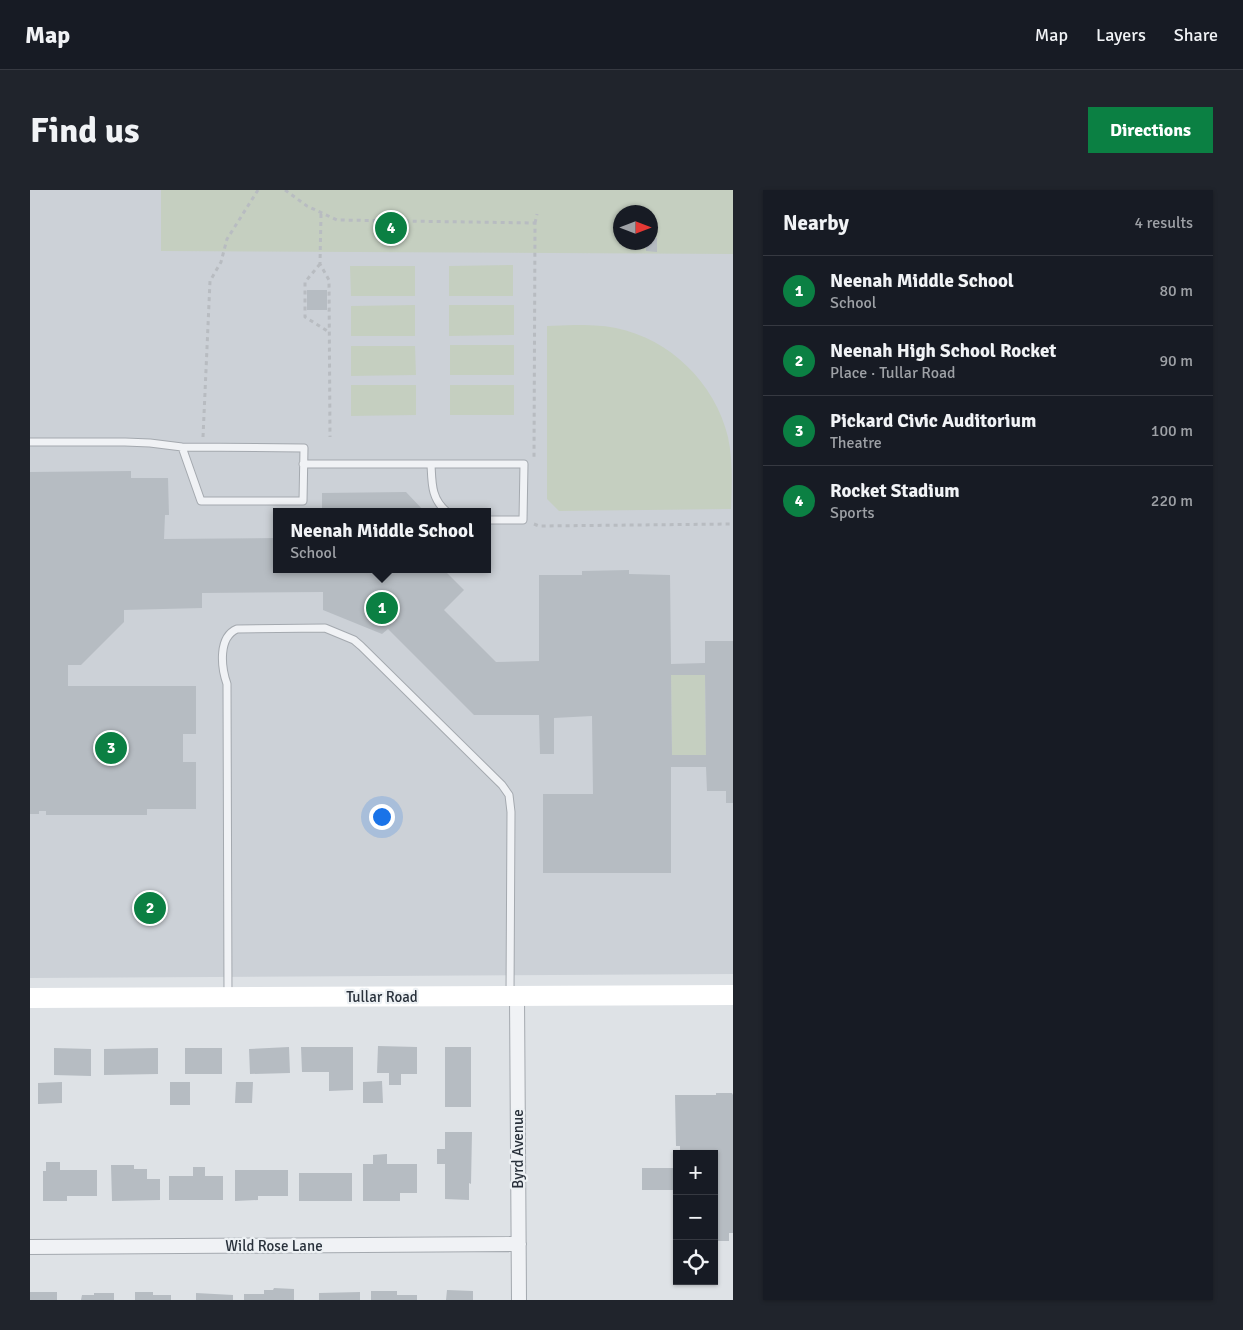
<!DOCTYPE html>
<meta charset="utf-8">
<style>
body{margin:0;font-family:Signika,sans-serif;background:#20242c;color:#f1f3f6}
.controls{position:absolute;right:15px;bottom:15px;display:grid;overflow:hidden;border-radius:0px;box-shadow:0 1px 4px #0004}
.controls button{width:45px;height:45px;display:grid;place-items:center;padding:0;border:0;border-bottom:1px solid #363941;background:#171b24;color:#f1f3f6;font:25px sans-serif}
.compass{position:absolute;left:583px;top:15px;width:45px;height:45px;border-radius:50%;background:#171b24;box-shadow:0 1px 4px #0004;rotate:90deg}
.you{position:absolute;left:351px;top:626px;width:18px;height:18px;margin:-12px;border:4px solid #fff;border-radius:50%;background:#1a73e8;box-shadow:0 0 0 8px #1a73e833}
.badge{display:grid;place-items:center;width:32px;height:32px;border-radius:50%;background:#0b8043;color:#fff;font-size:16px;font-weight:700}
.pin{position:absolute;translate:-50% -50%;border:2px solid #fff;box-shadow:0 1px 5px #0006}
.popup{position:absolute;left:243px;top:318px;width:218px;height:65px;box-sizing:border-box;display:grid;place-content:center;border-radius:0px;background:#171b24;filter:drop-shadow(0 1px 4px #0005);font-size:16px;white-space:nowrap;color:#9ea1a6}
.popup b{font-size:19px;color:#f1f3f6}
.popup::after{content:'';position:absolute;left:50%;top:100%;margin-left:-10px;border:10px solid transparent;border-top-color:#171b24}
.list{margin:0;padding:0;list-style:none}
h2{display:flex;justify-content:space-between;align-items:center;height:65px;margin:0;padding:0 20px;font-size:21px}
h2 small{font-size:16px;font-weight:400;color:#9ea1a6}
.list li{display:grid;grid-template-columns:32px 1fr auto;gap:15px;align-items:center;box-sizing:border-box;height:70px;padding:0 20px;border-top:1px solid #363941}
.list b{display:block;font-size:19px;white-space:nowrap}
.list p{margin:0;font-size:16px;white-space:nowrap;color:#9ea1a6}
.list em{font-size:16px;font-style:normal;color:#9ea1a6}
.icon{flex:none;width:28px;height:28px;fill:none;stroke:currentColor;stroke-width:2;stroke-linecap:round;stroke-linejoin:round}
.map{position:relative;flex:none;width:703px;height:1110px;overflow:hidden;border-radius:0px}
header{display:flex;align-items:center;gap:30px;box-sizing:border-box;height:70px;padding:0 25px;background:#171b24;border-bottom:1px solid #363941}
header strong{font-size:24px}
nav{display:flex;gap:28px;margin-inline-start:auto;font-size:18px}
.intro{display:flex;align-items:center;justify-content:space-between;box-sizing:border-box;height:120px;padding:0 30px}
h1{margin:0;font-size:35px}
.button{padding:12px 22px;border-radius:0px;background:#0b8043;color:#fff;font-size:18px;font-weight:700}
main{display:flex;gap:30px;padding:0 30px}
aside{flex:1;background:#171b24;border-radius:0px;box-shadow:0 1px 4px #0004}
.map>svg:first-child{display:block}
.built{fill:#ccd1d7;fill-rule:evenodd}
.green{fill:#c5cfc0;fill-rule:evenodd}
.building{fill:#b6bcc2;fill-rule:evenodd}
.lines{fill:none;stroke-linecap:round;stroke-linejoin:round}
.lane-casing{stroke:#a4a9af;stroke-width:9}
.street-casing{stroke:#a4a9af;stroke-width:16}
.path{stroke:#b8bcc1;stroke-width:3;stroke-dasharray:4 4;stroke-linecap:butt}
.lane{stroke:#f0f2f5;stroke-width:7}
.street{stroke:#f0f2f5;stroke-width:14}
.secondary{stroke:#fff;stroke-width:20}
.labels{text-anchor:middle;stroke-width:4.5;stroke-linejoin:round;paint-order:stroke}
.street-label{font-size:15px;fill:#29313b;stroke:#edf1f4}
</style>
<header>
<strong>Map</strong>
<nav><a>Map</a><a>Layers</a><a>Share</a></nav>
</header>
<div class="intro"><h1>Find us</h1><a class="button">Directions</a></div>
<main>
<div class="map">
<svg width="703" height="1110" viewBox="0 0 703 1110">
<rect width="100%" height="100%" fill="#dee2e6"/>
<!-- built -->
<path class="built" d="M 0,0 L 703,0 L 703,784 L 0,788 ZM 590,22 L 620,22 L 620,52 L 590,52 ZM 247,322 L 457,322 L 457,379 L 247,379 Z"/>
<!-- green -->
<path class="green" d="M 131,0 L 703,0 L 703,64 L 131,61 ZM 590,22 L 620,22 L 620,52 L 590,52 Z
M 483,75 L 483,106 L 419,106 L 419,76 Z
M 320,76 L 385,76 L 385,106 L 321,106 Z
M 385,115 L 385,146 L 321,146 L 321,116 Z
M 419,115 L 484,115 L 484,145 L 419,146 Z
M 544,135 C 558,135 572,135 586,138 C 640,149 685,193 698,247 C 703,271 702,295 701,319 L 529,321 L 517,309 L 517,136 Z
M 420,155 L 484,155 L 484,185 L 420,185 Z
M 321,156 L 385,156 L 386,185 L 321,186 Z
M 321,195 L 386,195 L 386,225 L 321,226 Z
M 420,195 L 484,195 L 484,225 L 420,225 Z
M 641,485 L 675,485 L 676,565 L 642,565 Z"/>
<!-- building -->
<path class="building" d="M 620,48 L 627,48 L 627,62 L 616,61 L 616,52 L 620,52 Z
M 277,100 L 297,100 L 297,120 L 277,120 Z
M 101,281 L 101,288 L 138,288 L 139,325 L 135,325 L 134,349 L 247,348 L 247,379 L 417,379 L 415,381 L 434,400 L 414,420 L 466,472 L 509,471 L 509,385 L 552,385 L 552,381 L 599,380 L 599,384 L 640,385 L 641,474 L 675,473 L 675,451 L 703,451 L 703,613 L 696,613 L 696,601 L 677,601 L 676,577 L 641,577 L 641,683 L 513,683 L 513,604 L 563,604 L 562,526 L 524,528 L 524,564 L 510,564 L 509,525 L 444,525 L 358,439 L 352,444 L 293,420 L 293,402 L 172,403 L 172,418 L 94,420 L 94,432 L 51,475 L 38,475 L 38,496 L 166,496 L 166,544 L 153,544 L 153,572 L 166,572 L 166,619 L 117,619 L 117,625 L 16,625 L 16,621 L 9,621 L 9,624 L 0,624 L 0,282 ZM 641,485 L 675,485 L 676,565 L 642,565 Z
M 376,302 L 395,322 L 292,322 L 292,303 Z
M 348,856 L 387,857 L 387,884 L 371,884 L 371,895 L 359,895 L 359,883 L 347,883 Z
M 259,857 L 260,883 L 220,884 L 219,859 Z
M 271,857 L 323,857 L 323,900 L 299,901 L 299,882 L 272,882 Z
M 415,857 L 441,857 L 441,917 L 415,917 Z
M 24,858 L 61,859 L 61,886 L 24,885 Z
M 128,858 L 128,884 L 74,885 L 74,859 Z
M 155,858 L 192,858 L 192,884 L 155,884 Z
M 352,891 L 353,913 L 333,913 L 333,892 Z
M 32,892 L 32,913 L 8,914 L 8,893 Z
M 140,892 L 160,892 L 160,915 L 140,915 Z
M 206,892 L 223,892 L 222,913 L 205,913 Z
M 686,903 L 702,903 L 703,905 L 703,1043 L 699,1043 L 699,1051 L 687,1051 L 687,1053 L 684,1053 L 684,964 L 650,964 L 650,956 L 646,956 L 645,905 L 686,905 Z
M 415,942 L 442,942 L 441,994 L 439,993 L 439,1010 L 415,1009 L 415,974 L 407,974 L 407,959 L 415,959 Z
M 357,964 L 357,974 L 387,974 L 387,1003 L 370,1003 L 370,1011 L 333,1011 L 333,974 L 343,974 L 343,965 Z
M 16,972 L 30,972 L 30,980 L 67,980 L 67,1006 L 37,1006 L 37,1011 L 13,1011 L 13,981 L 16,981 Z
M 81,975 L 104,975 L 104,979 L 117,979 L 117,989 L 130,989 L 130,1010 L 82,1011 Z
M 163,977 L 175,977 L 175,986 L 193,986 L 193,1010 L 139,1010 L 139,986 L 163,986 Z
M 612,978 L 647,978 L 647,1000 L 612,1000 Z
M 205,980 L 258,980 L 258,1006 L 228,1006 L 228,1010 L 205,1011 Z
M 269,983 L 322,983 L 322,1011 L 269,1011 Z
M 244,1098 L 264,1099 L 264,1110 L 214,1110 L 214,1104 L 234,1104 L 234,1100 L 243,1100 Z
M 417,1100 L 443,1101 L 443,1110 L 416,1110 Z
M 341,1101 L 367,1101 L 367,1105 L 387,1105 L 387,1110 L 341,1110 Z
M 0,1102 L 27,1102 L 27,1110 L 0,1110 Z
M 105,1102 L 123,1102 L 123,1105 L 141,1105 L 141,1110 L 105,1110 Z
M 330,1102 L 330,1110 L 289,1110 L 289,1103 Z
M 64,1103 L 84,1103 L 84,1110 L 51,1110 L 52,1105 L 64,1105 Z
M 166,1103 L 203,1105 L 203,1110 L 166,1110 Z"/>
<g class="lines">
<defs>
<path id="lane" d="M 0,252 L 95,252 L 120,253 L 152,257 L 274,258 L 273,311 L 171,311 L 152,257
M 273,274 L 494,274 L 493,330 L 457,330
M 401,274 C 402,293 401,309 417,322
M 198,806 L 197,494 C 191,477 188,447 207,439 L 295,438 L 324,450 L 331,456 L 472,595 L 479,605 L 481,622 L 480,804"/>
<path id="street" d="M 487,807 L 489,1110
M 0,1057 L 489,1054"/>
</defs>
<!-- lane casing -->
<use href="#lane" class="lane-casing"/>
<!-- street casing -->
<use href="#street" class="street-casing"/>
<!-- path -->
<path class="path" d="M 255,0 L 277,16 L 307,30 L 505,33 L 504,268
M 291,24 L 290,74 L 299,90 L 300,247
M 505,33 L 507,24
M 290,74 L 275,92 L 275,127 L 299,142
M 173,247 L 180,91 L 191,72 L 197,49 L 228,0
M 504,334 L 509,336 L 703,334"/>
<!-- lane -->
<use href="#lane" class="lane"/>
<!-- street -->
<use href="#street" class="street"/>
<!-- secondary -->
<path class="secondary" d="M 0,808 L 703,805"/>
</g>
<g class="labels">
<!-- street labels -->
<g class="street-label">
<text x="352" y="812">Tullar Road</text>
<text transform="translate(488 959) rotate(-90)" y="5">Byrd Avenue</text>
<text x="244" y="1061">Wild Rose Lane</text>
</g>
</g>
</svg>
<div class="controls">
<button>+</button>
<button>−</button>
<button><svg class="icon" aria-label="locate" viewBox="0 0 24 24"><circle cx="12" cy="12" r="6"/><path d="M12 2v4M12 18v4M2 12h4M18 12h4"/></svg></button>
</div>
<svg class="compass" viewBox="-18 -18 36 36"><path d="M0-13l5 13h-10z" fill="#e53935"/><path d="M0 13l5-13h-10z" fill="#9ea1a6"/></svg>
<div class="you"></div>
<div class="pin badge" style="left:352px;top:418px">1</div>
<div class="popup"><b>Neenah Middle School</b>School</div>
<div class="pin badge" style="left:120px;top:718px">2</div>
<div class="pin badge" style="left:81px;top:558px">3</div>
<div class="pin badge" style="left:361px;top:38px">4</div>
</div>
<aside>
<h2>Nearby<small>4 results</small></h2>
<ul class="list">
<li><span class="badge">1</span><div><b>Neenah Middle School</b><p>School</p></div><em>80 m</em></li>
<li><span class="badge">2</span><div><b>Neenah High School Rocket</b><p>Place · Tullar Road</p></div><em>90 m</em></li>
<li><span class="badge">3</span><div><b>Pickard Civic Auditorium</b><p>Theatre</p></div><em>100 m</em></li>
<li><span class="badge">4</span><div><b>Rocket Stadium</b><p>Sports</p></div><em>220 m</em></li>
</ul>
</aside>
</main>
